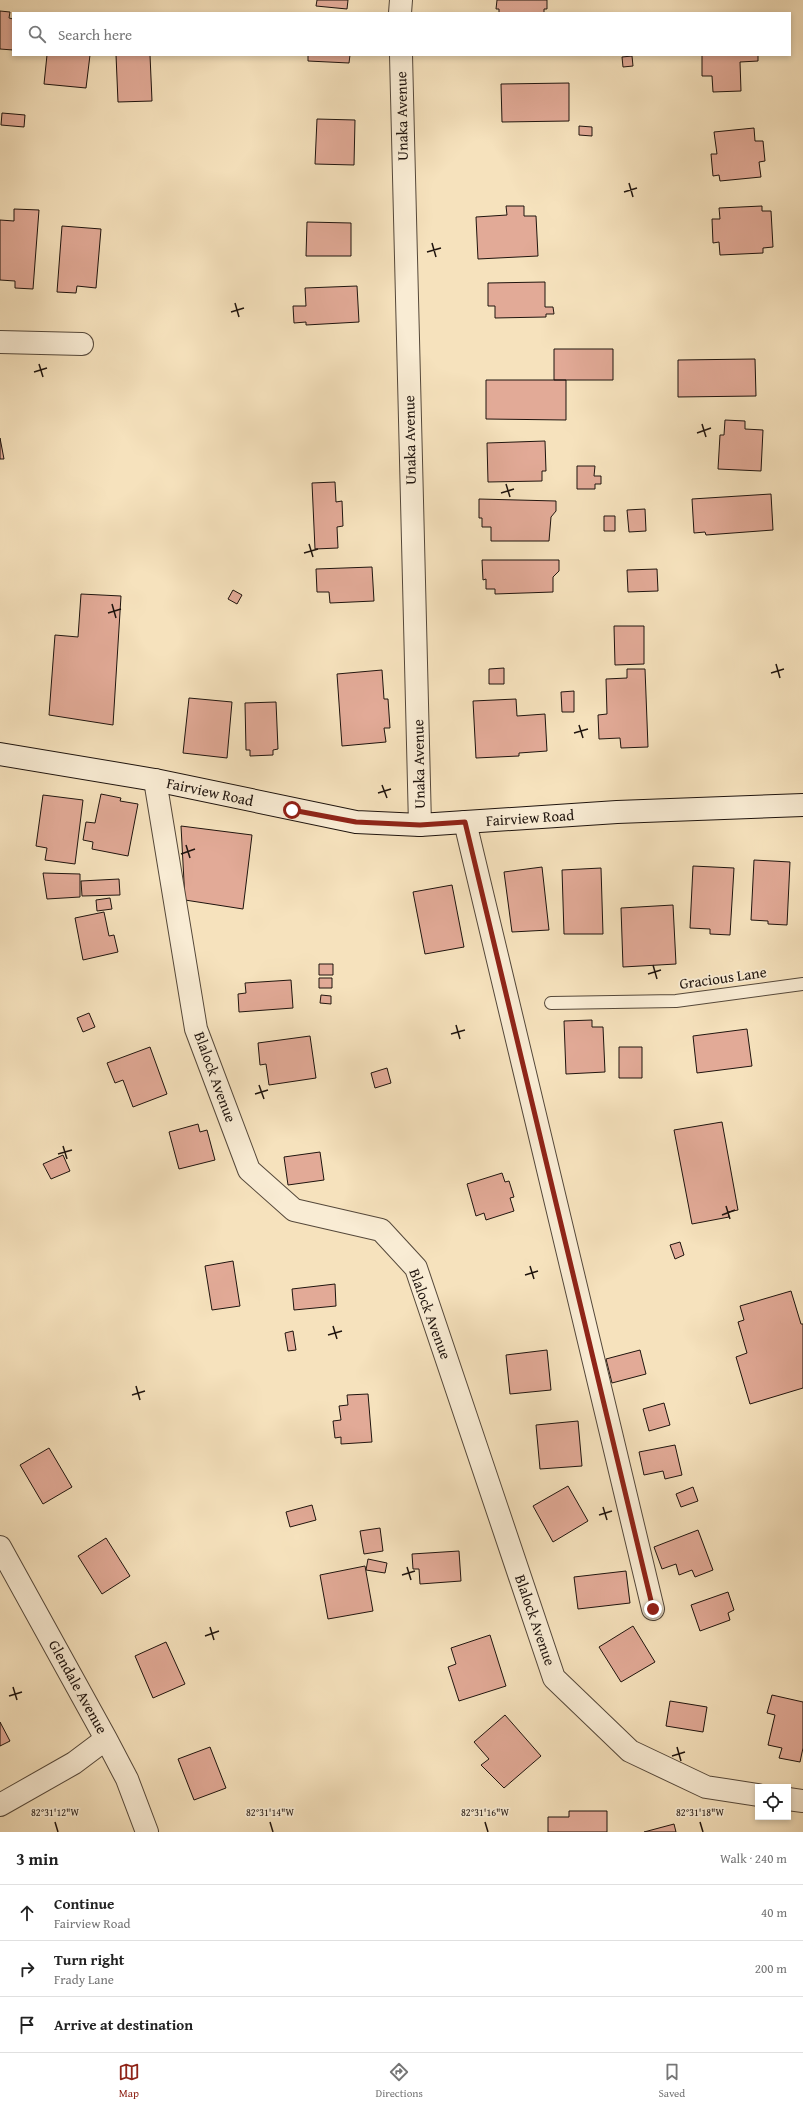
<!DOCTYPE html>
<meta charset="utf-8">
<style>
body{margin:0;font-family:"Gentium Book Plus",serif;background:#f2f2f2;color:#222}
.controls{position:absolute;right:12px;bottom:12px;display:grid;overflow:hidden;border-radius:0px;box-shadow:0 2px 6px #0003}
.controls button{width:36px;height:36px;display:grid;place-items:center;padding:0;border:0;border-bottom:1px solid #e0e0e0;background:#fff;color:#222;font:20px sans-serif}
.stop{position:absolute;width:12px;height:12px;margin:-9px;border:3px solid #8f2418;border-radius:50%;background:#fff}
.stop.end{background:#8f2418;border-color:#fff;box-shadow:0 1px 4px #0008}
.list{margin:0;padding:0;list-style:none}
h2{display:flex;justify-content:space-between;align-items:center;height:52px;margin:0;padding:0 16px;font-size:17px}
h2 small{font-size:13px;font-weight:400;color:#767676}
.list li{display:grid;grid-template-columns:26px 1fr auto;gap:12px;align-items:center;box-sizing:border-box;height:56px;padding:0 16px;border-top:1px solid #e0e0e0}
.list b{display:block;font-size:15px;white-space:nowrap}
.list p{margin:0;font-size:13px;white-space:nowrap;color:#767676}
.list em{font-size:13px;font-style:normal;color:#767676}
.icon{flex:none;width:22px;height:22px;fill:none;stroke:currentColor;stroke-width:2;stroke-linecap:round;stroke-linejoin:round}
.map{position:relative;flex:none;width:803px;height:1832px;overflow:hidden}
.search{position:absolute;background:#fff;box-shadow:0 2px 6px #0003;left:12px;right:12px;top:12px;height:44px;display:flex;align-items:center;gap:10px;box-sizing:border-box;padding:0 14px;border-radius:0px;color:#767676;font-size:15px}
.sheet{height:220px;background:#fff}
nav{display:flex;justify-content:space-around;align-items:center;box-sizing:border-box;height:56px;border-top:1px solid #e0e0e0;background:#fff;font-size:11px;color:#767676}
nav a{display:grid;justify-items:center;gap:2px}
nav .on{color:#8f2418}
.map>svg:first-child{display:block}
.building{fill:#e2aa97;stroke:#1f140e}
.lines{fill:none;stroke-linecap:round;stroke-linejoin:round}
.lane-casing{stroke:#55483a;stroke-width:14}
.street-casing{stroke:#55483a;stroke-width:24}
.secondary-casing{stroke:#1f140e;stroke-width:24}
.lane{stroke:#f9ecd4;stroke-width:12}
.street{stroke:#f9ecd4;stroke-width:22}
.secondary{stroke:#f9ecd4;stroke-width:22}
.route{stroke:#8f2418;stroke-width:5}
.ticks{fill:none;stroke:#1f140e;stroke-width:1.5}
.labels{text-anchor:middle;stroke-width:3.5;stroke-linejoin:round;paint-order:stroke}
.street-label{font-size:15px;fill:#1f140e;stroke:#f9ecd4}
.ticks-label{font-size:10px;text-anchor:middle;fill:#1f140e;stroke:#f9ecd4;stroke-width:3.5;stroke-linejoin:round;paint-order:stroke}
</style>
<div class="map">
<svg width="803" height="1832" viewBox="0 0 803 1832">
<rect width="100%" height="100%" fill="#f6e2bd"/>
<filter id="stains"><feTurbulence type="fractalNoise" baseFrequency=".005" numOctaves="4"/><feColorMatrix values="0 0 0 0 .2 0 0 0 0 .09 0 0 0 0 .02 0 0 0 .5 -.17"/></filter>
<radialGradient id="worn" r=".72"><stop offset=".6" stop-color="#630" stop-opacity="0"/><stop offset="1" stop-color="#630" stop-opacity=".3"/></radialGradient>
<!-- building -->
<path class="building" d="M 317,0 L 348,0 L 347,9 L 316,6 Z
M 497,0 L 547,0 L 547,9 L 544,9 L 544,13 L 499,13 L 499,9 L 496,9 Z
M 0,11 L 10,12 L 9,18 L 13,19 L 13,50 L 0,49 Z
M 47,55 L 90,55 L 86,88 L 44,84 Z
M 116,55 L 150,55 L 152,101 L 118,102 Z
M 308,55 L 350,55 L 349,63 L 308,61 Z
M 702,55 L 758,55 L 758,61 L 740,62 L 741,91 L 713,92 L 712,76 L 702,76 Z
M 632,56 L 633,66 L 623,67 L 622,57 Z
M 569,83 L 569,121 L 502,122 L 501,84 Z
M 2,113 L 25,115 L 24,127 L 1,125 Z
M 317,119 L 355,120 L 354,165 L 315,164 Z
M 579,126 L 592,127 L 592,136 L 579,135 Z
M 754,128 L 755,141 L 763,141 L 765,161 L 759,162 L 761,177 L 720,181 L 719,175 L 713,176 L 711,154 L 717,154 L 714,132 Z
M 506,206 L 524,206 L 524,216 L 536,216 L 538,256 L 478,259 L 476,217 L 507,215 Z
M 762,206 L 762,211 L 771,211 L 773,247 L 763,248 L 763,253 L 720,255 L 719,242 L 713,243 L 712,219 L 720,219 L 719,208 Z
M 14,209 L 39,210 L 33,289 L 15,288 L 15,281 L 0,280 L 0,220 L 14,221 Z
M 307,222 L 351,223 L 351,256 L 306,256 Z
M 62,226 L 101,229 L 96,288 L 77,286 L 76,293 L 57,292 Z
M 545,282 L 545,307 L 553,307 L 554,314 L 546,314 L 546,317 L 495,318 L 495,306 L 488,306 L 488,283 Z
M 357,286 L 359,322 L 306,325 L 306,322 L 294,323 L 293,306 L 306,306 L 305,288 Z
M 554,349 L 613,349 L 613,380 L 554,380 Z
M 755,359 L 756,396 L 678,397 L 678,360 Z
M 486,380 L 566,380 L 566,420 L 486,419 Z
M 725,420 L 745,421 L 745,429 L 763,430 L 761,471 L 718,469 L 720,435 L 724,435 Z
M 0,438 L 4,459 L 0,459 Z
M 545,441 L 546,471 L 542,471 L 542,481 L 488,482 L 487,443 Z
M 577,466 L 595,466 L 594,476 L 601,476 L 601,484 L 595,484 L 595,489 L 577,489 Z
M 335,482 L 336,502 L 342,501 L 343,526 L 337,527 L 338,548 L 315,549 L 312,483 Z
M 771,494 L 773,530 L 706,535 L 705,532 L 694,533 L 692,499 Z
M 479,499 L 556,501 L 556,511 L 551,517 L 549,541 L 491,541 L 491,527 L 482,527 L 482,518 L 479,518 Z
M 645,509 L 646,531 L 629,532 L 627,510 Z
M 604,516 L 615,516 L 615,531 L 604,531 Z
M 482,560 L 559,560 L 559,571 L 553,577 L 553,592 L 495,594 L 495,589 L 486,589 L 486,579 L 483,580 Z
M 372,567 L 374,601 L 330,603 L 329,592 L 317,592 L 316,569 Z
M 657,569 L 658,591 L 628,592 L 627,570 Z
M 233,590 L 242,595 L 237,604 L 228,599 Z
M 81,594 L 121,596 L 113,725 L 49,715 L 55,635 L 78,637 Z
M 614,626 L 644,626 L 644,664 L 615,665 Z
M 504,668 L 504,684 L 489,684 L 489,669 Z
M 627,669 L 645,669 L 648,747 L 621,748 L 620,738 L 599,739 L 598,715 L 607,714 L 606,679 L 627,678 Z
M 382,670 L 384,699 L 388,699 L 390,728 L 384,728 L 386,742 L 342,746 L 337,674 Z
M 574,691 L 574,712 L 562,712 L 561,692 Z
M 189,698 L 232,702 L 227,758 L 183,753 Z
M 516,699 L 517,716 L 545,714 L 547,751 L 519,753 L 519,756 L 476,758 L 473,701 Z
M 276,702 L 278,749 L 273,750 L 273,755 L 250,756 L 250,750 L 246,750 L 245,703 Z
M 101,794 L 121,798 L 120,801 L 138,804 L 128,856 L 92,849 L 93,842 L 83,840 L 86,822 L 95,823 Z
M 43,795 L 83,800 L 75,864 L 45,860 L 47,848 L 36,846 Z
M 181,826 L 252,835 L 243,909 L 185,900 Z
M 754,860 L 790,862 L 787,925 L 768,924 L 768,921 L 751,920 Z
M 693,866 L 734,868 L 730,935 L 710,934 L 710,929 L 690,928 Z
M 542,867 L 549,930 L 512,932 L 504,872 Z
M 601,868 L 603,934 L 564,934 L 562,870 Z
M 43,873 L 80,874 L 80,897 L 47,899 Z
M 119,879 L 120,895 L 82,896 L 81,881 Z
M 452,885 L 464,947 L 425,954 L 413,892 Z
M 110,898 L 112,909 L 97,911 L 96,900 Z
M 673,905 L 676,964 L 623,967 L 621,908 Z
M 104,912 L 109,936 L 114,935 L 118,952 L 83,960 L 75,918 Z
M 319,964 L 333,964 L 333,975 L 319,975 Z
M 319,978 L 332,978 L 332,988 L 319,988 Z
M 291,980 L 293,1008 L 239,1012 L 238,994 L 246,993 L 245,983 Z
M 321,995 L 331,996 L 331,1004 L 320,1003 Z
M 89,1013 L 95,1027 L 83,1032 L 77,1018 Z
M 592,1020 L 592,1027 L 603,1027 L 605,1072 L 566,1074 L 564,1021 Z
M 747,1029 L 752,1066 L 697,1073 L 693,1036 Z
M 310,1036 L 316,1078 L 269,1085 L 266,1064 L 260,1065 L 258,1043 Z
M 150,1047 L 167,1094 L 133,1107 L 123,1080 L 115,1083 L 107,1063 Z
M 619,1047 L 642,1047 L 642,1078 L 619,1078 Z
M 387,1068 L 391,1083 L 375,1088 L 371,1073 Z
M 722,1122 L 738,1210 L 728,1212 L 729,1217 L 692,1224 L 674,1130 Z
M 198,1124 L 200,1132 L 207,1130 L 215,1160 L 179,1169 L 169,1132 Z
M 320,1152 L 324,1180 L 288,1185 L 284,1157 Z
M 63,1155 L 70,1171 L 51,1179 L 43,1164 Z
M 502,1173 L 505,1182 L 509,1181 L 514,1197 L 510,1198 L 514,1211 L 486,1220 L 484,1213 L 476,1216 L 467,1184 Z
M 680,1242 L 684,1255 L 675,1259 L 670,1245 Z
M 233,1261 L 240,1306 L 212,1310 L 205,1266 Z
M 335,1284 L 336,1306 L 294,1310 L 292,1289 Z
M 791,1291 L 801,1324 L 803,1324 L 803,1388 L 750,1404 L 736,1357 L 747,1353 L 738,1322 L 744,1320 L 740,1306 Z
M 293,1331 L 296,1350 L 288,1351 L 285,1333 Z
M 547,1350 L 551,1390 L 510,1394 L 506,1355 Z
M 640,1350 L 646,1374 L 612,1383 L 606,1359 Z
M 368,1394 L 372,1442 L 341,1444 L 341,1437 L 335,1438 L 333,1421 L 341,1420 L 339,1406 L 348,1405 L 347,1395 Z
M 664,1403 L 670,1425 L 649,1431 L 643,1409 Z
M 578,1421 L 582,1466 L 540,1469 L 536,1425 Z
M 675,1445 L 682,1475 L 665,1479 L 663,1471 L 644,1475 L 639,1452 Z
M 49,1448 L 72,1487 L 43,1504 L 20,1465 Z
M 568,1486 L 588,1521 L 553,1542 L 533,1506 Z
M 693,1487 L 698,1501 L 681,1507 L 676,1494 Z
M 312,1505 L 316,1520 L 290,1527 L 286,1512 Z
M 380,1528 L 383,1551 L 364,1554 L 360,1531 Z
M 698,1530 L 713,1570 L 695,1577 L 692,1570 L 679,1575 L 676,1564 L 662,1569 L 654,1547 Z
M 106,1538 L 130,1576 L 102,1594 L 78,1556 Z
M 459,1551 L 461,1581 L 420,1584 L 419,1569 L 413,1569 L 412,1554 Z
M 368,1559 L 387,1563 L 385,1573 L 366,1570 Z
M 365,1566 L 373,1611 L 328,1619 L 320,1575 Z
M 626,1571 L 630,1603 L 578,1609 L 574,1577 Z
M 728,1592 L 734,1610 L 728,1613 L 730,1620 L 700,1631 L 691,1605 Z
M 633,1626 L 655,1662 L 621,1682 L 599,1647 Z
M 490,1635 L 506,1686 L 459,1701 L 448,1667 L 456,1664 L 451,1648 Z
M 166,1642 L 185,1684 L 153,1698 L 135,1656 Z
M 772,1695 L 803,1702 L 803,1748 L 800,1762 L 779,1758 L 782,1748 L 768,1745 L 775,1715 L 767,1713 Z
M 670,1701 L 707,1707 L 703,1732 L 666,1726 Z
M 505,1715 L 541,1756 L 504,1788 L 481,1765 L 489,1759 L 474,1742 Z
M 0,1722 L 10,1741 L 0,1746 Z
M 210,1747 L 226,1788 L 194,1800 L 178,1759 Z
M 569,1811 L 607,1811 L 607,1832 L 548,1832 L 548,1817 L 569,1817 Z
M 674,1824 L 676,1832 L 644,1832 Z"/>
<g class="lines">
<defs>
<path id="lane" d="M 551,1003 L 676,1001 L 803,984"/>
<path id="street" d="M 400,13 L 401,0
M 401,55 L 420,825
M 0,342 L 82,344
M 155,780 L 196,1029 L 249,1170 L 294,1210 L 381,1230 L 416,1268 L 554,1678 L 630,1751 L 706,1787 L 758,1795
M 465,822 L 653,1609
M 0,1547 L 106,1739 L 127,1779 L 147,1832
M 788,1799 L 803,1801
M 0,1805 L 74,1763 L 106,1739"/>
<path id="secondary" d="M 0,754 L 155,780 L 356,822 L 420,825 L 617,812 L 803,805"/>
</defs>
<!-- lane casing -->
<use href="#lane" class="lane-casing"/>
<!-- street casing -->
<use href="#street" class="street-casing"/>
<!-- secondary casing -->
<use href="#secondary" class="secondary-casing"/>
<!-- lane -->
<use href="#lane" class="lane"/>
<!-- street -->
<use href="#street" class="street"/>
<!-- secondary -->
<use href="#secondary" class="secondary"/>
</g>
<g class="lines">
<!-- route -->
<path class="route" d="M 292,810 L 356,822 L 420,825 L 465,822 L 653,1609"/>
</g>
<!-- ticks -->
<path class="ticks" d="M 629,183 L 633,197M 624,192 L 637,188M 432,243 L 436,257M 427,252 L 441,248M 235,303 L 239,317M 231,312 L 244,308M 39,364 L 43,377M 34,372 L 47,368M 702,424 L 706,437M 697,433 L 711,428M 506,484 L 510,497M 501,493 L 514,489M 309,544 L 313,557M 304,553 L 318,549M 112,604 L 116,618M 108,613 L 121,609M 776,664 L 780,678M 771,673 L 784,669M 579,725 L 583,738M 574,733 L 588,729M 382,785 L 387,798M 378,793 L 391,789M 186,845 L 190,858M 181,854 L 195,849M 653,965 L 657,979M 648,974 L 661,970M 456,1025 L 460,1039M 451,1034 L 465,1030M 259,1085 L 264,1099M 255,1094 L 268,1090M 63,1146 L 67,1159M 58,1154 L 72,1150M 726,1206 L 730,1219M 722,1215 L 735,1210M 530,1266 L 534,1279M 525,1275 L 538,1271M 333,1326 L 337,1339M 328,1335 L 342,1331M 136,1386 L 140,1400M 132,1395 L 145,1391M 603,1507 L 607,1520M 599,1515 L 612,1511M 407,1567 L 411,1580M 402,1575 L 415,1571M 210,1627 L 214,1640M 205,1636 L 219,1631M 13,1687 L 17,1700M 9,1696 L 22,1692M 677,1747 L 681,1761M 672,1756 L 685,1752M 55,1822 L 58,1832M 270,1822 L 273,1832M 485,1822 L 488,1832M 700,1822 L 703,1832"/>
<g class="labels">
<!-- street labels -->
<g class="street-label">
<text transform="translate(402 116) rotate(-91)" y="5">Unaka Avenue</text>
<text transform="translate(410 440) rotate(-91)" y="5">Unaka Avenue</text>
<text transform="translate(419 764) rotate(-91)" y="5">Unaka Avenue</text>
<text transform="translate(210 792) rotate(12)" y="5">Fairview Road</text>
<text transform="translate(530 818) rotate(-4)" y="5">Fairview Road</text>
<text transform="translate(723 978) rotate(-8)" y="5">Gracious Lane</text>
<text transform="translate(215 1077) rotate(70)" y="5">Blalock Avenue</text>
<text transform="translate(430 1314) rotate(70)" y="5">Blalock Avenue</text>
<text transform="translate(535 1620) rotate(71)" y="5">Blalock Avenue</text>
<text transform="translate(78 1687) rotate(61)" y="5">Glendale Avenue</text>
</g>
</g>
<g class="ticks-label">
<text x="55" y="1816">82°31'12"W</text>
<text x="270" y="1816">82°31'14"W</text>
<text x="485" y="1816">82°31'16"W</text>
<text x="700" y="1816">82°31'18"W</text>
</g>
<rect width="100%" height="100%" filter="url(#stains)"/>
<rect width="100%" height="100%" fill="url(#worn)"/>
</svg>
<div class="controls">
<button><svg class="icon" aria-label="locate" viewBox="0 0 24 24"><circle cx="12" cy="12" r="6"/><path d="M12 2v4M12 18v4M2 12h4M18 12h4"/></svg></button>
</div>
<div class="stop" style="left:292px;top:810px"></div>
<div class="stop end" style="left:653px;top:1609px"></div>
<div class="search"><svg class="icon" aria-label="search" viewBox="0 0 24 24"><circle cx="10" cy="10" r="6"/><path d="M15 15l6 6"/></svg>Search here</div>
</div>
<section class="sheet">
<h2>3 min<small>Walk · 240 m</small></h2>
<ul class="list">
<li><svg class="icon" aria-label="ahead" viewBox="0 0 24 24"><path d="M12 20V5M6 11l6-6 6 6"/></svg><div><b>Continue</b><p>Fairview Road</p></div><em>40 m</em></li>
<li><svg class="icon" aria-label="right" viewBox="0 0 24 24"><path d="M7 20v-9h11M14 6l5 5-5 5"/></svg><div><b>Turn right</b><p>Frady Lane</p></div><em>200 m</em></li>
<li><svg class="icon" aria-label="arrive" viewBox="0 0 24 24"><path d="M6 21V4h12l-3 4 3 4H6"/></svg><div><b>Arrive at destination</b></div></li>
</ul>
</section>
<nav>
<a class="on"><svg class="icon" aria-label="map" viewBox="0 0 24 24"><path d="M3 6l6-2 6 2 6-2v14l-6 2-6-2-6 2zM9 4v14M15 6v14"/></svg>Map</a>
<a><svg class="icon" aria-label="directions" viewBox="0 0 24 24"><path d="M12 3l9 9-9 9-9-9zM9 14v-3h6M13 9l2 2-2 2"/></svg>Directions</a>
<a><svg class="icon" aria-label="saved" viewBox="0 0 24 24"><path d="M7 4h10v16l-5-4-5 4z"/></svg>Saved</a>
</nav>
